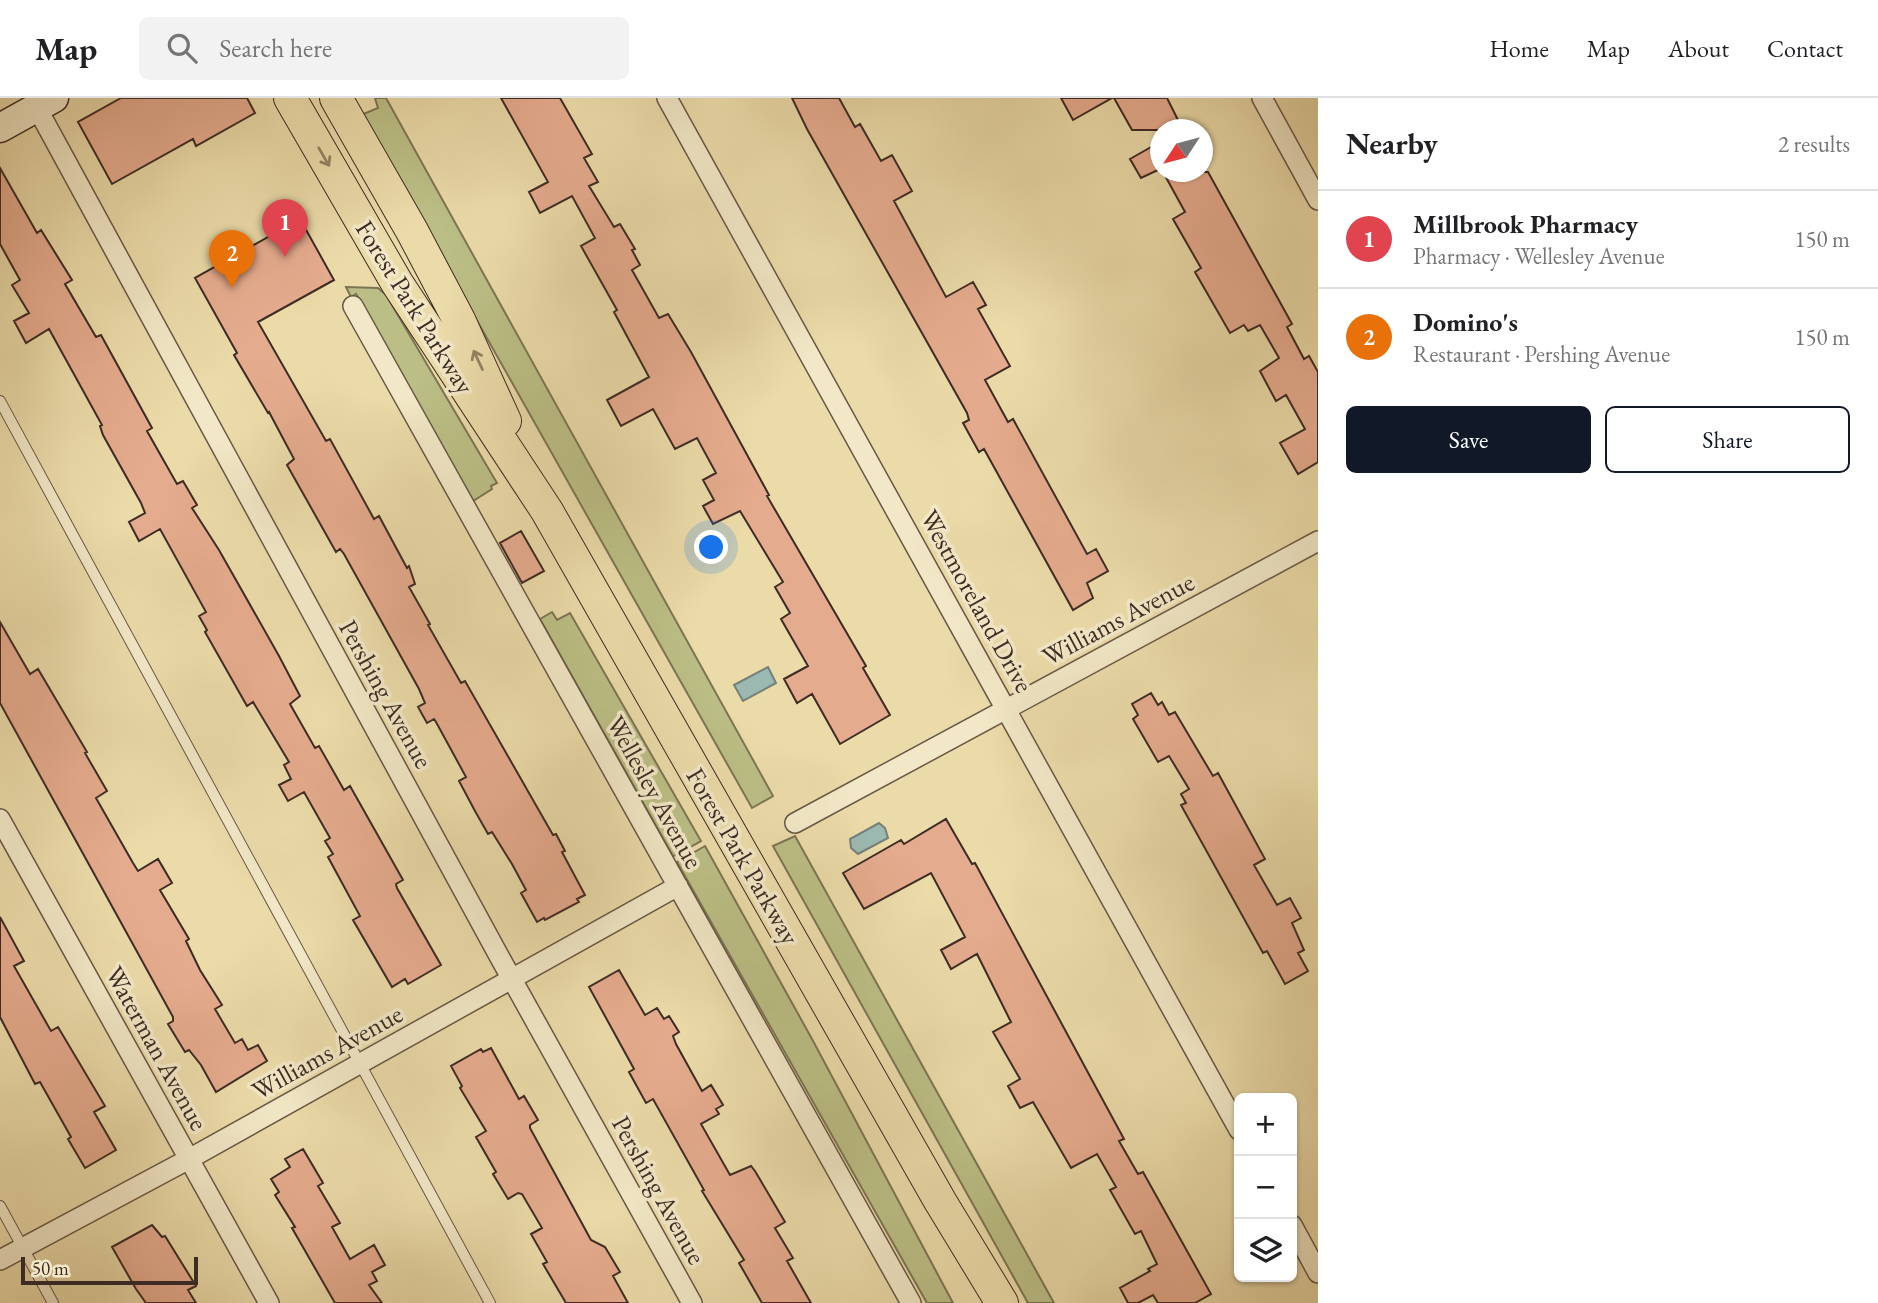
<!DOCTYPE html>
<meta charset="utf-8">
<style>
body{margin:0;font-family:"EB Garamond",serif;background:#f2f2f2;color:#202124}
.controls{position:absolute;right:21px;bottom:21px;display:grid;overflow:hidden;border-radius:10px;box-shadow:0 2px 5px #0004}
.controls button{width:63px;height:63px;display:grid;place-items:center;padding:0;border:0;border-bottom:2px solid #e0e0e0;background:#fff;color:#202124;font:35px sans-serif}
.compass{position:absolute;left:1150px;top:21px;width:63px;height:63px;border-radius:50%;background:#fff;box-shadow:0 2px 5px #0004;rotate:234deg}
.scale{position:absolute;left:21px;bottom:18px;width:177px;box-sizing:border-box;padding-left:7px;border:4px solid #3d2b24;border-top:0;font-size:19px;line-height:24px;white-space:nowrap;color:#3d2b24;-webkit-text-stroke:5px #f2e8c7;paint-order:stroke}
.you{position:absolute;left:712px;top:450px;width:24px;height:24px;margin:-18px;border:5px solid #fff;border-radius:50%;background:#1a73e8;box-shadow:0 0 0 10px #1a73e833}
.badge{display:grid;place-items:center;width:46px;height:46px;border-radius:50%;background:#111827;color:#fff;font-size:23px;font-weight:700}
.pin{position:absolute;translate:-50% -58px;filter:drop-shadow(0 2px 4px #0008)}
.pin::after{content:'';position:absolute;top:37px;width:24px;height:21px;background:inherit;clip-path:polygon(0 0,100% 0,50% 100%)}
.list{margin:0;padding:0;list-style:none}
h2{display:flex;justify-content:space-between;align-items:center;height:91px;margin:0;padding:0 28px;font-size:30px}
h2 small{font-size:23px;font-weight:400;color:#757577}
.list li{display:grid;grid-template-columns:46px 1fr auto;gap:21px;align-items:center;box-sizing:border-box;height:98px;padding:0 28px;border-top:2px solid #e0e0e0}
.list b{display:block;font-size:26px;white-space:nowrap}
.list p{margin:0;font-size:23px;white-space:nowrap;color:#757577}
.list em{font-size:23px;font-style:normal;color:#757577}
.actions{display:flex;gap:14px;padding:21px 28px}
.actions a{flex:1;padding:16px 0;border:2px solid #111827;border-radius:10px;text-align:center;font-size:24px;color:#111827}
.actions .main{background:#111827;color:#fff}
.icon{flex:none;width:38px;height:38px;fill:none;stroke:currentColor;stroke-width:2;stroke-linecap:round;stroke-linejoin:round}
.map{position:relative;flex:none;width:1318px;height:1205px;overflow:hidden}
header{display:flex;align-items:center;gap:42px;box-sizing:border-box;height:98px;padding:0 35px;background:#fff;border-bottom:2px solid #e0e0e0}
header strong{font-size:33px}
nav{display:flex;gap:38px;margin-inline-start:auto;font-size:24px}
.search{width:490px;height:63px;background:#f2f2f2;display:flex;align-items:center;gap:18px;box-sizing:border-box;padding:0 24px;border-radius:10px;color:#757577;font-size:26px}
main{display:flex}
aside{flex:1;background:#fff}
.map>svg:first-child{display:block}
.green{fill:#bbbf85;stroke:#7c7554;stroke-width:2}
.water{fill:#9bb9b1;stroke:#758079;stroke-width:2}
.building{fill:#e5ab8e;stroke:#3d2b24;stroke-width:2}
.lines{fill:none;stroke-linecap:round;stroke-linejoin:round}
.service-casing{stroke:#685745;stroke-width:12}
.minor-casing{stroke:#685745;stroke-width:22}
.secondary-casing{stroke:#3d2b24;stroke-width:31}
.primary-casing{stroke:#3d2b24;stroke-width:34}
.service{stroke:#f2e8c7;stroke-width:10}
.minor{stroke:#f2e8c7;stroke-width:19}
.secondary{stroke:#f2e8c7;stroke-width:28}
.primary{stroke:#ebdba9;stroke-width:32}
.oneway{stroke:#948366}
.labels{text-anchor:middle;stroke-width:7;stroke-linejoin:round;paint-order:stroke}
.street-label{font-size:26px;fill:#3d2b24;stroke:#f2e8c7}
</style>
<header>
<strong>Map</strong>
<div class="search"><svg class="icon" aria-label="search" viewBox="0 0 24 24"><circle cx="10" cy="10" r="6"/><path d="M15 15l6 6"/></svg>Search here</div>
<nav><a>Home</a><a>Map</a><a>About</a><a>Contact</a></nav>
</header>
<main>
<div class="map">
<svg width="1318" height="1205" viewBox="0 0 1318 1205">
<rect width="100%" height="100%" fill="#ebdba9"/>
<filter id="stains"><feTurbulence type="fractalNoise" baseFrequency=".00286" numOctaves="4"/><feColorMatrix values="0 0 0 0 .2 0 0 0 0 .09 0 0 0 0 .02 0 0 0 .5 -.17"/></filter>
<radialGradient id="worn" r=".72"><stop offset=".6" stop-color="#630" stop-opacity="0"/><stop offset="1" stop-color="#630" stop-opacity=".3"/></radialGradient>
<!-- green -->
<path class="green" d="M 375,0 L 386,0 L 773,698 L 752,710 L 361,17 L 378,10 Z
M 346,189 L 378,190 L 386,197 L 497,385 L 491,388 L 492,391 L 473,403 L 356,196 L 351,199 Z
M 552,514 L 557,522 L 570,515 L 701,743 L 676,757 L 673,758 L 540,521 Z
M 795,738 L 1054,1205 L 1028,1205 L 773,748 Z
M 705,748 L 812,941 L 953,1205 L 927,1205 L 677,764 Z"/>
<!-- water -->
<path class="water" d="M 768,569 L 776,585 L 743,603 L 734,587 Z
M 879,725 L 885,730 L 888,740 L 858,756 L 851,750 L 850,741 Z"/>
<!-- building -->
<path class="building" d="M 121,0 L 247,0 L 255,15 L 196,48 L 193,41 L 112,86 L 78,24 Z
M 501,0 L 560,0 L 592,56 L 584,60 L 598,84 L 589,88 L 614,129 L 620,126 L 635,151 L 632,152 L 640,167 L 632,172 L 659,220 L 668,216 L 691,254 L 769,397 L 767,398 L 866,568 L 863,570 L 890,617 L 840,646 L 812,596 L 797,605 L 784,581 L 808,568 L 781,521 L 790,515 L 775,489 L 783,484 L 740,413 L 713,426 L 703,408 L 714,402 L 703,382 L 716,375 L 697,340 L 675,351 L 653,311 L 621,328 L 607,302 L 649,279 L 614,214 L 617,212 L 581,148 L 595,140 L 572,98 L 540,115 L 529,94 L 548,84 Z
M 792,0 L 839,0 L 855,29 L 860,26 L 881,63 L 892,57 L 912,93 L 894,103 L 946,199 L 973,184 L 986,207 L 978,211 L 1010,268 L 985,282 L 1008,324 L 1013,321 L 1087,456 L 1096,451 L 1108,473 L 1087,485 L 1093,500 L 1073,512 L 984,351 L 979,354 L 963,325 L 969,322 L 967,315 L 807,31 Z
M 1061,0 L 1112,0 L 1073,22 Z
M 1114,0 L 1167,0 L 1183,32 L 1132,32 Z
M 1160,44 L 1160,71 L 1141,80 L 1130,61 Z
M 0,70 L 37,135 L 41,132 L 72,182 L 65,186 L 96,239 L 101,237 L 152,330 L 147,333 L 177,386 L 183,383 L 197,407 L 192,410 L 219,452 L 279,558 L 300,598 L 290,606 L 315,650 L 319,648 L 344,692 L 350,688 L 403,782 L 396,786 L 397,790 L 441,867 L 408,886 L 405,881 L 392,889 L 353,822 L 360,818 L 328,759 L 333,756 L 325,743 L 330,740 L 304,694 L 288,703 L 279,687 L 291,681 L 284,667 L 289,664 L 253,604 L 247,608 L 205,534 L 207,532 L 199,518 L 206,514 L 160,431 L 139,443 L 129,424 L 145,415 L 141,405 L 103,337 L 100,328 L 102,327 L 49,231 L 26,245 L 14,223 L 29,215 L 12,187 L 20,182 L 0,146 Z
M 1163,74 L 1208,74 L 1292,226 L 1287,229 L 1304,261 L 1309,258 L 1318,274 L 1318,364 L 1298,376 L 1280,345 L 1305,331 L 1286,297 L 1276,303 L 1260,273 L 1279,260 L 1260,227 L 1248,233 L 1244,227 L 1230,235 L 1195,174 L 1201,170 L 1173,121 L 1185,114 Z
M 300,121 L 334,182 L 258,224 L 326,343 L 330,341 L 374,421 L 379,418 L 407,470 L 409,468 L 415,486 L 409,489 L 430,526 L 428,527 L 461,585 L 465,583 L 553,737 L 556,736 L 565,753 L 562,754 L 585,797 L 577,801 L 579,804 L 545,822 L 544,820 L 537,824 L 521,795 L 526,792 L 512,766 L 492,734 L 488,736 L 475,713 L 459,683 L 466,679 L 436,624 L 434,621 L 427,625 L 418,609 L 425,605 L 419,591 L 344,456 L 340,451 L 336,454 L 287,367 L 294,361 L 269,314 L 268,315 L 234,257 L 237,255 L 195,180 Z
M 521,433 L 544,473 L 522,485 L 500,445 Z
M 0,524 L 30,576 L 38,571 L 87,654 L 85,655 L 107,693 L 96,700 L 133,765 L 138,773 L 158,761 L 172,785 L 160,792 L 189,841 L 186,843 L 200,872 L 222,907 L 215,911 L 235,945 L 242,941 L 248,952 L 258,947 L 267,963 L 216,994 L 201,967 L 189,952 L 185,954 L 168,926 L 173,923 L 173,919 L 0,605 Z
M 1151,595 L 1158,607 L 1162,604 L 1169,617 L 1175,614 L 1213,678 L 1218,675 L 1265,761 L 1254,767 L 1277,807 L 1290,800 L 1301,820 L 1292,825 L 1304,852 L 1298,855 L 1308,873 L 1285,886 L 1267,853 L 1263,855 L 1181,707 L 1186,705 L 1181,696 L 1189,691 L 1169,658 L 1158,664 L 1133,621 L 1138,617 L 1132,606 Z
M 946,721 L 972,766 L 975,765 L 1092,982 L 1124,1041 L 1119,1043 L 1138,1076 L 1143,1074 L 1211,1196 L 1195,1205 L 1158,1205 L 1153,1197 L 1138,1205 L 1128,1205 L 1120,1190 L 1150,1173 L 1148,1171 L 1157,1166 L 1141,1133 L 1135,1136 L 1110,1092 L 1116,1089 L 1097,1056 L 1071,1070 L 1033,1004 L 1020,1010 L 1008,988 L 1020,981 L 993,934 L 1011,924 L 977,856 L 951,871 L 941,852 L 965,839 L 931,775 L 864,811 L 843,775 L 901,742 L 904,746 Z
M 0,819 L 24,863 L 14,868 L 51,933 L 58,929 L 105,1008 L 94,1014 L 116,1052 L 85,1070 L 68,1041 L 71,1039 L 40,984 L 35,986 L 0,919 Z
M 619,872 L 645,917 L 657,910 L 664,921 L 669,918 L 679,934 L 673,938 L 676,946 L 702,993 L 711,987 L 723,1007 L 716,1011 L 719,1016 L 701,1026 L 730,1077 L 751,1068 L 755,1073 L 785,1124 L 775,1130 L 793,1160 L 787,1163 L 811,1205 L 762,1205 L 739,1165 L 744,1162 L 702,1093 L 704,1092 L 653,1001 L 646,1005 L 629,974 L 634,971 L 589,889 Z
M 491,950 L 519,1001 L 524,998 L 538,1022 L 530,1027 L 530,1030 L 591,1142 L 605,1149 L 620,1174 L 613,1178 L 628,1205 L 566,1205 L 543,1166 L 547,1164 L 531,1136 L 542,1130 L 522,1096 L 518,1095 L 508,1101 L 493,1076 L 496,1074 L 476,1039 L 486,1033 L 460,990 L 462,988 L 451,968 L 481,951 L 483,954 Z
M 303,1051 L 323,1085 L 318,1088 L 340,1125 L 332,1129 L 350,1161 L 374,1147 L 385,1167 L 372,1174 L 377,1183 L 369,1187 L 382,1205 L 335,1205 L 292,1130 L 295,1129 L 275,1097 L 279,1094 L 271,1081 L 290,1069 L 285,1061 Z
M 152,1127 L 162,1139 L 165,1138 L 196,1188 L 188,1192 L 196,1205 L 146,1205 L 136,1191 L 112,1149 Z"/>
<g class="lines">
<defs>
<path id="service" d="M 0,303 L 490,1205
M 0,1108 L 53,1205"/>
<path id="minor" d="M 667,0 L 1239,1032
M 1262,0 L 1318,102
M 37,10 L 499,858 L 692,1205
M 353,208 L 911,1205
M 0,721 L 269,1205
M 795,725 L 1318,443
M 1292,1127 L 1318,1175
M 0,1162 L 189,1061 L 678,788"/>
<path id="secondary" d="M 0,30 L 54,0"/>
<path id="primary" d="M 290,0 L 397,185 L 547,413 L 940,1103 L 1002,1205
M 336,0 L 412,133 L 459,222 L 505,323"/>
</defs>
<!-- service casing -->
<use href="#service" class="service-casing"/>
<!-- minor casing -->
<use href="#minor" class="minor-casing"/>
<!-- secondary casing -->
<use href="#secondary" class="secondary-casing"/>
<!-- primary casing -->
<use href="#primary" class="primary-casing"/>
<!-- service -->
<use href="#service" class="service"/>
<!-- minor -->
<use href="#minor" class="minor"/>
<!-- secondary -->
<use href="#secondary" class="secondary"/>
<!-- primary -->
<use href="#primary" class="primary"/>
</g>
<!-- one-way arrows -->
<defs><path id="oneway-shaft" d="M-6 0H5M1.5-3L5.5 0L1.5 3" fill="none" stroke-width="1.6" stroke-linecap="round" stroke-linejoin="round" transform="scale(1.75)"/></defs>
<g class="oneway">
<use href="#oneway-shaft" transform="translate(324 59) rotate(60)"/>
<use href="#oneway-shaft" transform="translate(478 262) rotate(-115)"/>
</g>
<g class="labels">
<!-- street labels -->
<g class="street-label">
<text transform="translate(415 209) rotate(58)" y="9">Forest Park Parkway</text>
<text transform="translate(977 503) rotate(61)" y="9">Westmoreland Drive</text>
<text transform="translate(1118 521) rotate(-28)" y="9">Williams Avenue</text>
<text transform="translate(386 596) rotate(61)" y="9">Pershing Avenue</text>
<text transform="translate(655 694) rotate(61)" y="9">Wellesley Avenue</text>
<text transform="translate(743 758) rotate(60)" y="9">Forest Park Parkway</text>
<text transform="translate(157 950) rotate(61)" y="9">Waterman Avenue</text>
<text transform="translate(327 954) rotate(-29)" y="9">Williams Avenue</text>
<text transform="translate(659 1092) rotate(61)" y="9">Pershing Avenue</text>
</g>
</g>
<rect width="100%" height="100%" filter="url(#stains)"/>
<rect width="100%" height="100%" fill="url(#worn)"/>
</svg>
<div class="controls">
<button>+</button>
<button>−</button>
<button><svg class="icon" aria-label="layers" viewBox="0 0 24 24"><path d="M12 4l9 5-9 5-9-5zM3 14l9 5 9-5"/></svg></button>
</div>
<svg class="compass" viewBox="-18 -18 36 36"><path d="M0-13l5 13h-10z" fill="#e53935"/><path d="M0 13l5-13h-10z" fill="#757577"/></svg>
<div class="scale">50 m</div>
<div class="you"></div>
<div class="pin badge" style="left:285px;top:159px;background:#e0444e">1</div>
<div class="pin badge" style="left:232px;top:190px;background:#e8710a">2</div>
</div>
<aside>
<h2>Nearby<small>2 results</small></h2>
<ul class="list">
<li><span class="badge" style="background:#e0444e">1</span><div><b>Millbrook Pharmacy</b><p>Pharmacy · Wellesley Avenue</p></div><em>150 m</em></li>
<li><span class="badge" style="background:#e8710a">2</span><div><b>Domino's</b><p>Restaurant · Pershing Avenue</p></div><em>150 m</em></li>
</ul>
<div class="actions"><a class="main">Save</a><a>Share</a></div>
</aside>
</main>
